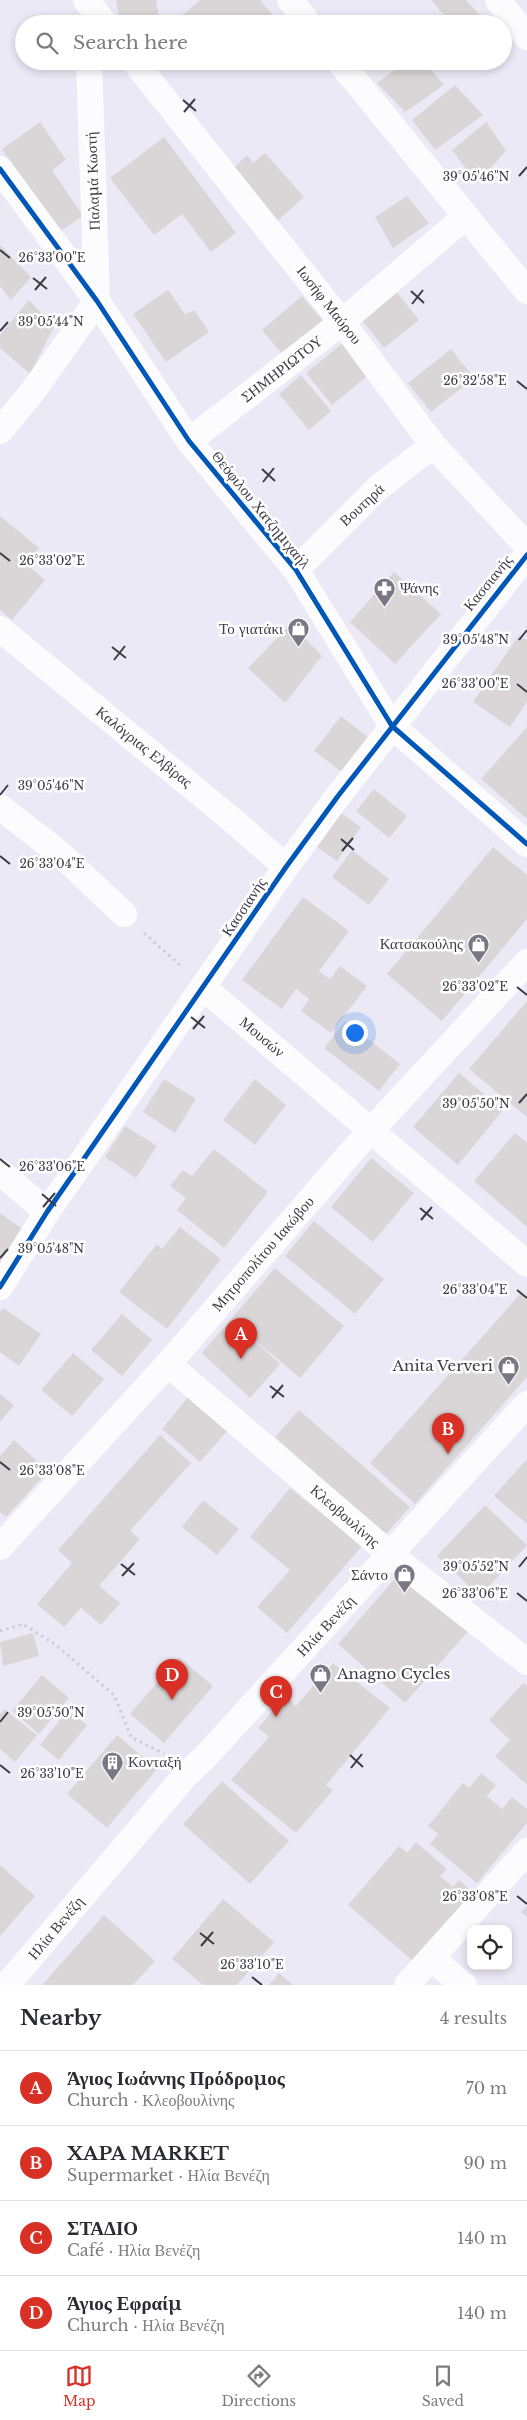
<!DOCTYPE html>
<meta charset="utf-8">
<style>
body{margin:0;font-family:"Libre Baskerville",serif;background:#f7f7f7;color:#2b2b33}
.controls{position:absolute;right:15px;bottom:15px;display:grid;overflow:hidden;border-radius:10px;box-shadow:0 2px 8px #0003}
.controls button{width:45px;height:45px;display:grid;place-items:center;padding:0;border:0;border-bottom:1px solid #e1e1e2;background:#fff;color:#2b2b33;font:25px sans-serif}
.you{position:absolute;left:354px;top:1032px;width:18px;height:18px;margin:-12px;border:4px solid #fff;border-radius:50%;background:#1a73e8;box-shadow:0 0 0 8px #1a73e833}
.badge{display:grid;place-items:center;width:32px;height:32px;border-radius:50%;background:#d93025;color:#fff;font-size:16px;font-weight:700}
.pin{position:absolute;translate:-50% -41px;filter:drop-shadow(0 1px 2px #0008)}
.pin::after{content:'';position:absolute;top:26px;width:18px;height:15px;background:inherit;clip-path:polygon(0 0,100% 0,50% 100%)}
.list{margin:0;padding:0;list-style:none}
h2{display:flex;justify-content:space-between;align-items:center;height:65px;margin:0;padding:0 20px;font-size:21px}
h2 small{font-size:16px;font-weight:400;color:#7c7c81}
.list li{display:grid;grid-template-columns:32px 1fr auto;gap:15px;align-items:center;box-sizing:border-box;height:75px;padding:0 20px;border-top:1px solid #e1e1e2}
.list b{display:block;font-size:19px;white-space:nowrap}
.list p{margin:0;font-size:16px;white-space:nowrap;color:#7c7c81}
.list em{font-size:16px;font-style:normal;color:#7c7c81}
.icon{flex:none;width:28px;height:28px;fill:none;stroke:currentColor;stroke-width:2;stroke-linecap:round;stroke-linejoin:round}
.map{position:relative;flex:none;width:527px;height:1985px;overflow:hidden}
.search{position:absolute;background:#fff;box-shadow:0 2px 8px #0003;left:15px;right:15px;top:15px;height:55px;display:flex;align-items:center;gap:12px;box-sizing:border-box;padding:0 18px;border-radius:28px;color:#7c7c81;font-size:19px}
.sheet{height:365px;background:#fff}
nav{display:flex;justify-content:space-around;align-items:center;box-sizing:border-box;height:70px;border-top:1px solid #e1e1e2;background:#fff;font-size:14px;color:#7c7c81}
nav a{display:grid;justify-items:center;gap:2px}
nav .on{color:#d93025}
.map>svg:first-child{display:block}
.building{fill:#dad6d7}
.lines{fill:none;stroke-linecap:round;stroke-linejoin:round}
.path{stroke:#cdccd2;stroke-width:3;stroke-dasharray:2.5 4;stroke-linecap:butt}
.street{stroke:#fcfcfe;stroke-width:26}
.cycleway-casing{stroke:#fff;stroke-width:8}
.cycleway{stroke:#0057b8;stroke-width:5}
.ticks{fill:none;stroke:#3d3b46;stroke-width:2}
.labels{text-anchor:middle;stroke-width:5;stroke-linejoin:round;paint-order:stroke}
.street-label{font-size:15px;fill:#3d3b46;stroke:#fff}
.poi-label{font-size:15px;fill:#3d3b46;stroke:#fff;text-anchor:end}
.ticks-label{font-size:12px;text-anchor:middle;fill:#3d3b46;stroke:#fff;stroke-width:5;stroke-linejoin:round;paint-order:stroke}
</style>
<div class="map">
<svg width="527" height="1985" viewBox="0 0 527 1985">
<rect width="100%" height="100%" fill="#ece9f6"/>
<!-- building -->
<path class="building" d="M 116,0 L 156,0 L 159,18 L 120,24 Z
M 200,0 L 260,0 L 280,24 L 172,24 Z
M 431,0 L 466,0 L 488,24 L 452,24 Z
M 406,61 L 424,61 L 444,85 L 405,112 L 377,83 Z
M 455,85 L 483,115 L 435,150 L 412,120 Z
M 40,122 L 66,160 L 52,170 L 83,216 L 59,232 L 2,149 Z
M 486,122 L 506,151 L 477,183 L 452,150 Z
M 164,137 L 236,233 L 211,252 L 182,214 L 154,235 L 110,178 Z
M 265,153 L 304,197 L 273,225 L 227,174 L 247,155 L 253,163 Z
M 407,196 L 429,223 L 393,248 L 375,217 Z
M 0,245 L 31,277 L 11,300 L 0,286 Z
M 168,290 L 185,314 L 194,310 L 209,332 L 166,362 L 133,314 Z
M 396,291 L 419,320 L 384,348 L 361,319 Z
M 302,296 L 323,321 L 283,355 L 262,330 Z
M 29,300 L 54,327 L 30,374 L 0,348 L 0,335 Z
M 345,341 L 371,373 L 332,405 L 306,373 Z
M 451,349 L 474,378 L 431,412 L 408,383 Z
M 301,375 L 331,411 L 309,430 L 279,394 Z
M 0,516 L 39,548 L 26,564 L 45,580 L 12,620 L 0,610 Z
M 394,572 L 441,614 L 395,664 L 350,622 Z
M 291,624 L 322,656 L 285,703 L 248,668 Z
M 519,635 L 527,640 L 527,702 L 510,727 L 473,702 Z
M 341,716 L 368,737 L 342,772 L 314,751 Z
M 527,727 L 527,819 L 481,779 Z
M 374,789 L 407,816 L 389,838 L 356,811 Z
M 341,813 L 361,827 L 337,861 L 317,847 Z
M 493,847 L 527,875 L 527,919 L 442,1021 L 387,974 Z
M 352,850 L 389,879 L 369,905 L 332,877 Z
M 303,897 L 349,931 L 319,971 L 330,979 L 340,966 L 367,986 L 331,1033 L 301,1011 L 309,999 L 296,989 L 282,1009 L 242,980 Z
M 527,1001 L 527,1117 L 469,1069 Z
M 345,1021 L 400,1064 L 379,1091 L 324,1048 Z
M 459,1073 L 503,1110 L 458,1165 L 413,1127 Z
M 164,1079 L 196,1099 L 175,1133 L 143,1112 Z
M 255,1079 L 286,1105 L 255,1145 L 223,1120 Z
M 125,1126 L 157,1146 L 136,1178 L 105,1157 Z
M 515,1133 L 527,1143 L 527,1227 L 474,1181 Z
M 214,1149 L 268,1192 L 224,1248 L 177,1210 L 186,1198 L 170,1186 L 183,1170 L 192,1176 Z
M 371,1158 L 414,1193 L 373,1242 L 331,1207 Z
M 0,1213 L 28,1233 L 0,1273 Z
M 314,1221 L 384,1279 L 355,1314 L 285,1256 Z
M 180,1227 L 221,1259 L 167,1329 L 119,1292 L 157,1244 L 162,1249 Z
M 275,1268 L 344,1326 L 300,1378 L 245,1332 L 280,1364 L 250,1398 L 202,1353 Z
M 521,1293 L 527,1298 L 527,1377 L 415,1504 L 370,1463 Z
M 3,1308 L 41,1334 L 19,1366 L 0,1352 L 0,1312 Z
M 122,1314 L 152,1340 L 122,1376 L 91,1350 Z
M 73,1353 L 104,1379 L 72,1416 L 41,1390 Z
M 0,1394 L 14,1405 L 0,1422 Z
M 188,1397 L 228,1430 L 200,1462 L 162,1429 Z
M 299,1410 L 410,1507 L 385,1535 L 275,1437 Z
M 160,1435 L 191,1463 L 130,1531 L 140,1539 L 99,1586 L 120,1603 L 101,1625 L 81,1608 L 64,1627 L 37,1604 L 72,1563 L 58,1550 Z
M 14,1440 L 48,1471 L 6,1517 L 0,1512 L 0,1456 Z
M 527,1459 L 527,1524 L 494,1496 Z
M 290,1488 L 362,1546 L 287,1633 L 257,1607 L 290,1570 L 250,1537 Z
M 203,1500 L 239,1529 L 217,1555 L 182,1527 Z
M 485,1505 L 527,1545 L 480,1596 L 437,1556 Z
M 403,1569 L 470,1629 L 405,1703 L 338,1644 Z
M 33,1633 L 39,1656 L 3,1666 L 0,1642 Z
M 179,1657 L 213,1686 L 164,1743 L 130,1714 Z
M 333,1663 L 390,1708 L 326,1785 L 333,1790 L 296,1833 L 231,1780 L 269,1737 L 258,1728 L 285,1696 L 296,1706 Z
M 42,1675 L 69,1698 L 39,1734 L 12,1711 Z
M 523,1683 L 527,1686 L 527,1785 L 495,1756 L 510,1740 L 489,1720 Z
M 4,1709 L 37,1735 L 15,1762 L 0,1749 L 0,1714 Z
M 68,1710 L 87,1725 L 59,1760 L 40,1745 Z
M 117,1735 L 157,1769 L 107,1828 L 67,1794 Z
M 481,1773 L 496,1785 L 487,1796 L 502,1809 L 512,1797 L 527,1809 L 527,1823 L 477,1883 L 430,1844 L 438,1834 L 428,1826 L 463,1783 L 469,1788 Z
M 222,1781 L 289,1841 L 250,1884 L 183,1824 Z
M 416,1842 L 447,1869 L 440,1876 L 453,1887 L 459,1880 L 478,1897 L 422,1969 L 348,1905 L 399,1846 L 407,1853 Z
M 0,1865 L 35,1896 L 0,1936 Z
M 223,1899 L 274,1942 L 237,1985 L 203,1985 L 172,1959 Z
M 527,1906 L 527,1917 L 521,1912 Z
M 104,1915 L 155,1961 L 133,1985 L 42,1985 Z
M 279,1973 L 293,1985 L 269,1985 Z"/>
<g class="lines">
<!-- path -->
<path class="path" d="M 144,933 L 182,967
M 0,1631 L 23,1624 L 56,1645 L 114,1695 L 131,1737 L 164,1754"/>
<!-- street -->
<path class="street" d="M 86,0 L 105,24
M 290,0 L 309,24
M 498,0 L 527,37
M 134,61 L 342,322 L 433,445 L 527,546
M 339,61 L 527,291
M 0,169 L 97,301 L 189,441 L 296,570 L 392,726 L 527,844
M 0,431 L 33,391 L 97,301 L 89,61
M 189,441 L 342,322 L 465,217
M 296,570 L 378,488 L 433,445
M 0,629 L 230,818 L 286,867
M 0,807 L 58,852 L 124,914
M 204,988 L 527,1264
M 0,1172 L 47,1212
M 0,1287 L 47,1212 L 286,867 L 338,796 L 527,555
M 168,1364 L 391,1555 L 527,1662
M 0,1547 L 168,1364 L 353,1150 L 527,962
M 432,1959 L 464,1985
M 7,1985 L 185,1776 L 206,1756 L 527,1404
M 407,1985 L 527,1851"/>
<defs>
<path id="cycleway" d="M 0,169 L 97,301 L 189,441 L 296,570 L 392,726 L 527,844
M 0,1287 L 47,1212 L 286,867 L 338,796 L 527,555"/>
</defs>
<!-- cycleway casing -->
<use href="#cycleway" class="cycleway-casing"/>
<!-- cycleway -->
<use href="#cycleway" class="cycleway"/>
</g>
<!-- ticks -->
<path class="ticks" d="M 183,100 L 196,111M 184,112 L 195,99M 519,176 L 527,167M 0,250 L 10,258M 33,278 L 47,289M 35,290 L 46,277M 411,291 L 424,303M 412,304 L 423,290M 0,331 L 8,322M 517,381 L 527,389M 262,469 L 275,481M 263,482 L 274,468M 0,553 L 10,561M 519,640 L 527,630M 112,647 L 126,658M 114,660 L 125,646M 517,684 L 527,692M 0,795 L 8,785M 341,839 L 354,850M 342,851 L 353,838M 0,856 L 10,864M 517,987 L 527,995M 191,1017 L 205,1028M 193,1029 L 204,1016M 519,1103 L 527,1094M 0,1159 L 10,1167M 42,1194 L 56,1206M 43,1207 L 55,1193M 420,1208 L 433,1219M 421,1220 L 432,1207M 0,1258 L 8,1249M 517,1290 L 527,1298M 270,1386 L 284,1397M 272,1398 L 283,1385M 0,1462 L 10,1470M 121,1564 L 135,1575M 519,1567 L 527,1557M 122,1576 L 134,1563M 517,1593 L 527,1601M 0,1722 L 8,1712M 350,1755 L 363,1767M 0,1765 L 10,1773M 351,1768 L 362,1754M 517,1896 L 527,1904M 200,1933 L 214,1944M 201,1946 L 213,1932M 252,1977 L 262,1985"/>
<!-- icons -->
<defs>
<symbol id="pharmacy-pin" viewBox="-11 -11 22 30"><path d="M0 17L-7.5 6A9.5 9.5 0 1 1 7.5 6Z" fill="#7a7884" stroke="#fff"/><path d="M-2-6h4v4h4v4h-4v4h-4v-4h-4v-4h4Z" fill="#fff"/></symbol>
<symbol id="shop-pin" viewBox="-11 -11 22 30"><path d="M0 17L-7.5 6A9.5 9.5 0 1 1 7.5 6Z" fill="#7a7884" stroke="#fff"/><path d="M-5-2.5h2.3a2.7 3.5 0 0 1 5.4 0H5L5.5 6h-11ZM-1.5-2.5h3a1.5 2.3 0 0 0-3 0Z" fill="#fff"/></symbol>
<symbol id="building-pin" viewBox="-11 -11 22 30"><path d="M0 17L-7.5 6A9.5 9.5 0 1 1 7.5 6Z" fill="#7a7884" stroke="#fff"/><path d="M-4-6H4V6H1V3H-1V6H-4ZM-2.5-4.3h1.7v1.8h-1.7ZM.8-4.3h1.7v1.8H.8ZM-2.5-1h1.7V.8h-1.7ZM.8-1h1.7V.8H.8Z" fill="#fff"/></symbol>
</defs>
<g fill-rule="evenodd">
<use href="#pharmacy-pin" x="372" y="576" width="25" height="34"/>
<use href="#shop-pin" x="286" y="616" width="25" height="34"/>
<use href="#shop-pin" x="466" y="932" width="25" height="34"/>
<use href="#shop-pin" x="496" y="1354" width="25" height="34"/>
<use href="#shop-pin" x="392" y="1562" width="25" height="34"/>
<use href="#shop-pin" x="308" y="1662" width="25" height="34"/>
<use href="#building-pin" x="100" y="1750" width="25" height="34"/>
</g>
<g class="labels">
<!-- street labels -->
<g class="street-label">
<text transform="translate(93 181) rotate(-92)" y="5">Παλαμά Κωστή</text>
<text transform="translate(329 305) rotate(52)" y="5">Ιωσήφ Μαύρου</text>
<text transform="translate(282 369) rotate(-38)" y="5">ΣΗΜΗΡΙΩΤΟΥ</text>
<text transform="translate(362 505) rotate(-43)" y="5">Βουτηρά</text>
<text transform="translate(261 510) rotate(51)" y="5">Θεόφιλου Χατζημιχαήλ</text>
<text transform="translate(488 583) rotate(-51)" y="5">Κασσιανής</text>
<text transform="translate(144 747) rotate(39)" y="5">Καλόγριας Ελβίρας</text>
<text transform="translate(244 907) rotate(-56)" y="5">Κασσιανής</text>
<text transform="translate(262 1037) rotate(40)" y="5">Μουσών</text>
<text transform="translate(263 1254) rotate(-49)" y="5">Μητροπολίτου Ιακώβου</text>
<text transform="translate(345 1516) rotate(41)" y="5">Κλεοβουλίνης</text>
<text transform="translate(326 1626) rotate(-47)" y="5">Ηλία Βενέζη</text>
<text transform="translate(56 1928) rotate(-50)" y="5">Ηλία Βενέζη</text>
</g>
<!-- poi labels -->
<g class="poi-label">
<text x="400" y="593" text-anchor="start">Ψάνης</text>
<text x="283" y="634">Το γιατάκι</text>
<text x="463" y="949">Κατσακούλης</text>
<text x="493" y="1371">Anita Ververi</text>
<text x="388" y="1580">Σάντο</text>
<text x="337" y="1679" text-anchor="start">Anagno Cycles</text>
<text x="128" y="1767" text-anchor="start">Κονταξή</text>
</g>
</g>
<g class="ticks-label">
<text x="476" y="181">39°05'46"N</text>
<text x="52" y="262">26°33'00"E</text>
<text x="51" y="326">39°05'44"N</text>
<text x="475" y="385">26°32'58"E</text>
<text x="52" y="565">26°33'02"E</text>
<text x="476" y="644">39°05'48"N</text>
<text x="475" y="688">26°33'00"E</text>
<text x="51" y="790">39°05'46"N</text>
<text x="52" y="868">26°33'04"E</text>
<text x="475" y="991">26°33'02"E</text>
<text x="476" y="1108">39°05'50"N</text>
<text x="52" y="1171">26°33'06"E</text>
<text x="51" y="1253">39°05'48"N</text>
<text x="475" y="1294">26°33'04"E</text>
<text x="52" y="1475">26°33'08"E</text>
<text x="476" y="1571">39°05'52"N</text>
<text x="475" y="1598">26°33'06"E</text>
<text x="51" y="1717">39°05'50"N</text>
<text x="52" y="1778">26°33'10"E</text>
<text x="475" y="1901">26°33'08"E</text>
<text x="252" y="1969">26°33'10"E</text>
</g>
</svg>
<div class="controls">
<button><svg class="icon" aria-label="locate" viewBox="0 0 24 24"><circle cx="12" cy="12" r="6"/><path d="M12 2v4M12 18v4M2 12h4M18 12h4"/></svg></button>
</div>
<div class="you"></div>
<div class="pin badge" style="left:241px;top:1359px">A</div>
<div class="pin badge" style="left:448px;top:1454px">B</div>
<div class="pin badge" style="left:276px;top:1717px">C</div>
<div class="pin badge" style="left:172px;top:1700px">D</div>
<div class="search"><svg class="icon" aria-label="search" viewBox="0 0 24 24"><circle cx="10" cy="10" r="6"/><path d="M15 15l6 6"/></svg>Search here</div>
</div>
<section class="sheet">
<h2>Nearby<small>4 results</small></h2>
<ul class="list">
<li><span class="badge">A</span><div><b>Άγιος Ιωάννης Πρόδρομος</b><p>Church · Κλεοβουλίνης</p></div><em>70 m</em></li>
<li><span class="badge">B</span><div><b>XAPA MARKET</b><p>Supermarket · Ηλία Βενέζη</p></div><em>90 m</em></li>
<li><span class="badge">C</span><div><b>ΣΤΑΔΙΟ</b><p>Café · Ηλία Βενέζη</p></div><em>140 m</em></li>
<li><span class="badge">D</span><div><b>Άγιος Εφραίμ</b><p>Church · Ηλία Βενέζη</p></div><em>140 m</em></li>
</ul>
</section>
<nav>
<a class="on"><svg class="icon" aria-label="map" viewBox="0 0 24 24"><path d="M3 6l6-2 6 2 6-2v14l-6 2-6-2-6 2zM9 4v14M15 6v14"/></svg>Map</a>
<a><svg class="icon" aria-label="directions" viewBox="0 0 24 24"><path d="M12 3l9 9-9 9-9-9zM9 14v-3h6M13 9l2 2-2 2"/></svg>Directions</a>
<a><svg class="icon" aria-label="saved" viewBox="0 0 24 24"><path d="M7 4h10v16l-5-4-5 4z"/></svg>Saved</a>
</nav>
